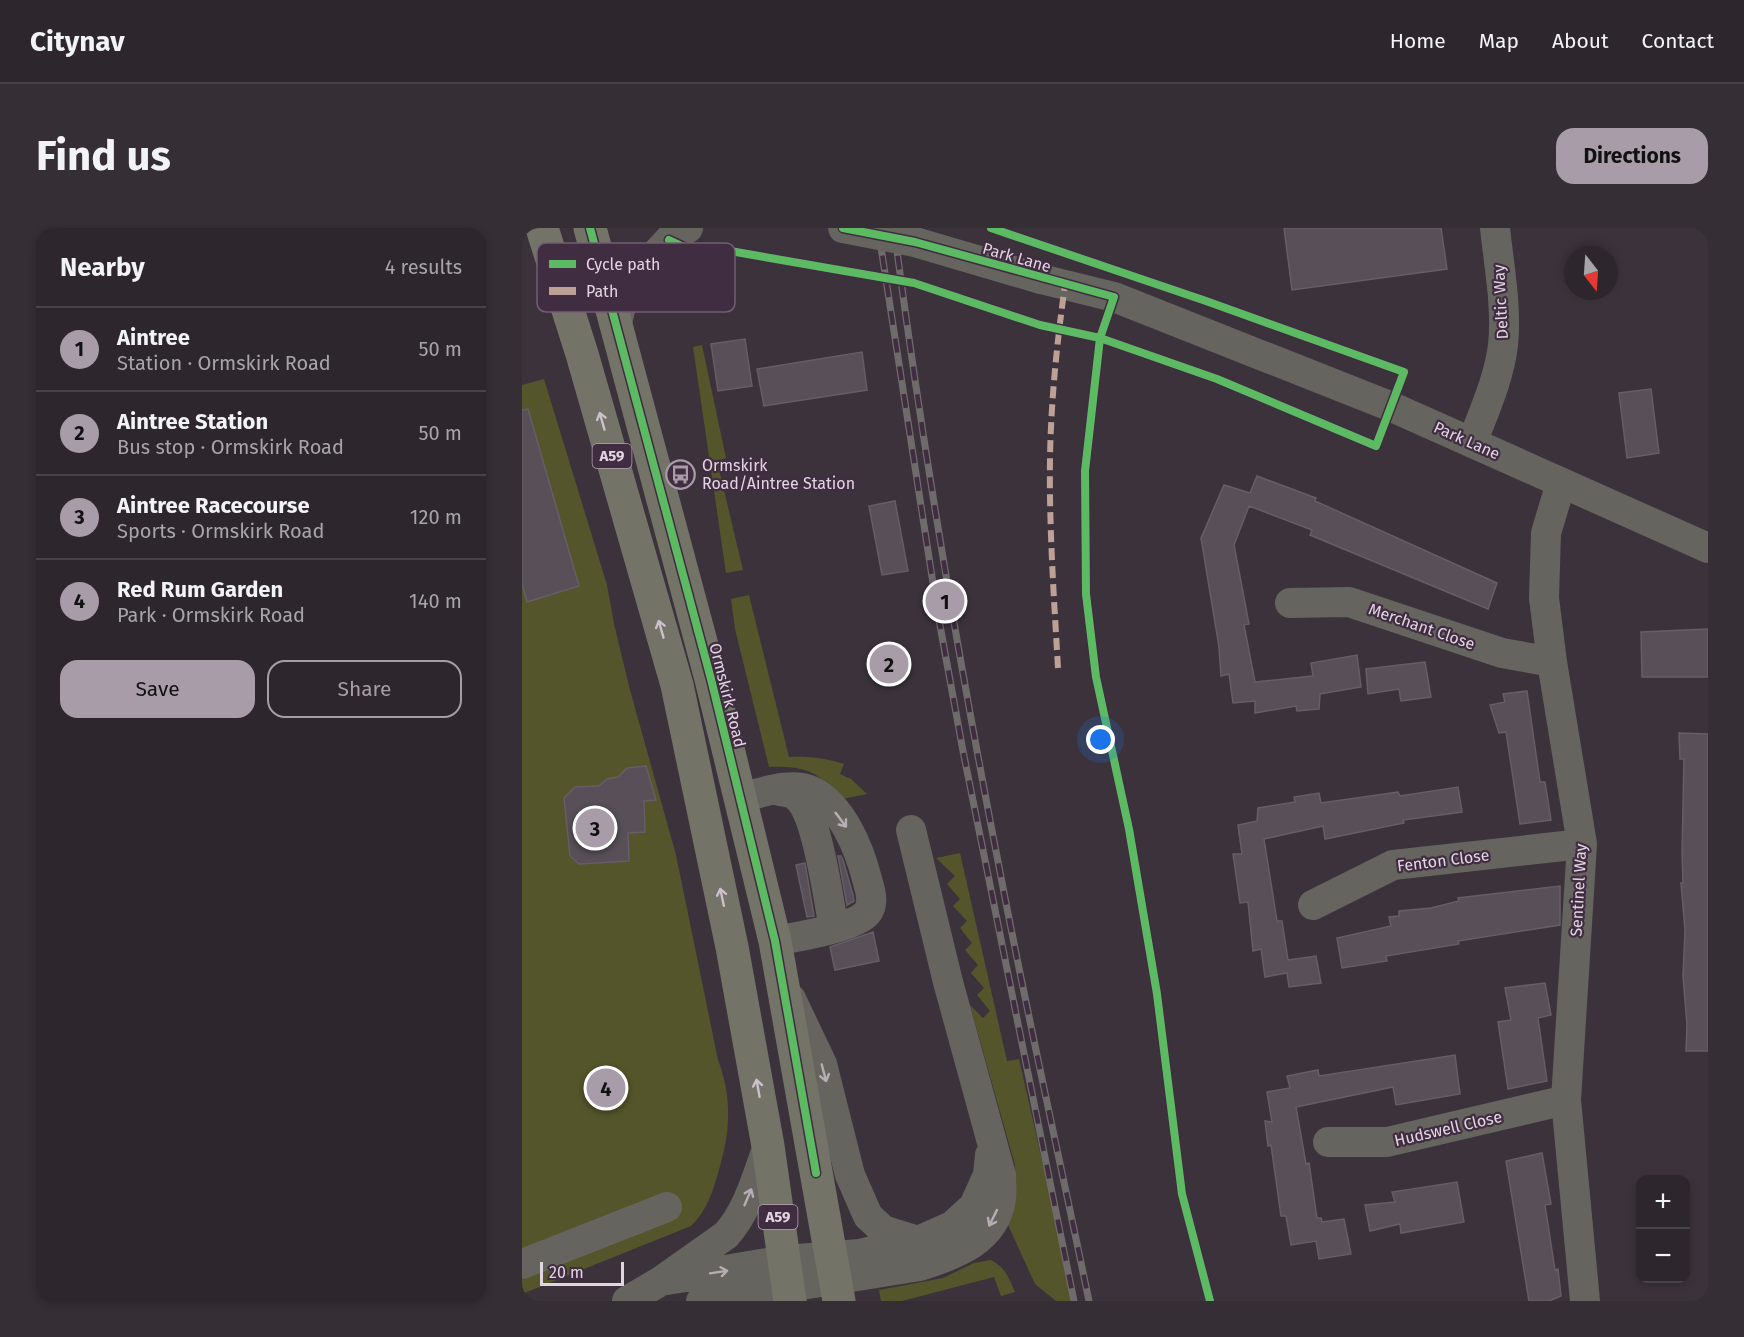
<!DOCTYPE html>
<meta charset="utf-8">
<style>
body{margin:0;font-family:"Fira Sans",sans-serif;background:#352e35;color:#f1f3f6}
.controls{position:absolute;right:18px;bottom:18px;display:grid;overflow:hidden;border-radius:12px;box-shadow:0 3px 9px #0003}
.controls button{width:54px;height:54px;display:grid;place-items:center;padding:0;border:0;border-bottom:2px solid #484349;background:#2d262d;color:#f1f3f6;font:30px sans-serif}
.compass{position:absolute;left:1042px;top:18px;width:54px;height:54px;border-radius:50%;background:#2d262d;box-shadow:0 3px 9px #0003;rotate:163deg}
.scale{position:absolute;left:18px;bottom:15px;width:84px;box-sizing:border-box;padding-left:6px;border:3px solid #e2d5e2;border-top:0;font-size:16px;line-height:21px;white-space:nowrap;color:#e2d5e2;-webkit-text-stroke:4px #412d41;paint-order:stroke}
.you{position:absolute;left:579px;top:512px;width:21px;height:21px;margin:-15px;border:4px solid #fff;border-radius:50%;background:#1a73e8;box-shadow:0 0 0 9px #1a73e833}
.badge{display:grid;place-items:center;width:39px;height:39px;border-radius:50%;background:#a89ca8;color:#111;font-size:20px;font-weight:700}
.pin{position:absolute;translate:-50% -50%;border:3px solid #fff;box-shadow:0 2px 6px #0006}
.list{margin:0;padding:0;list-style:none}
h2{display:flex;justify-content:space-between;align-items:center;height:78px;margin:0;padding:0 24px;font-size:26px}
h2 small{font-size:20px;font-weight:400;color:#a7a5aa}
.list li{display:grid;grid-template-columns:39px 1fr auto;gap:18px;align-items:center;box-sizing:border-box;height:84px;padding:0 24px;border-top:2px solid #484349}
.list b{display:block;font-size:22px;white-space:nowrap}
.list p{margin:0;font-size:20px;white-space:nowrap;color:#a7a5aa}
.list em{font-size:20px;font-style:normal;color:#a7a5aa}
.actions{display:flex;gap:12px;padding:18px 24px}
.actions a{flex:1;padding:14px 0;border:2px solid #a89ca8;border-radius:18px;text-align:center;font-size:21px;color:#a89ca8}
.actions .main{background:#a89ca8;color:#111}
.map{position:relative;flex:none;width:1186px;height:1073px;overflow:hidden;border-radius:18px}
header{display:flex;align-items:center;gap:36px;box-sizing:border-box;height:84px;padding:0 30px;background:#2d262d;border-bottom:2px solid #484349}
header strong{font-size:28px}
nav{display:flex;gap:33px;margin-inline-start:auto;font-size:21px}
.intro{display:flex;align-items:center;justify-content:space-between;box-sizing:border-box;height:144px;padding:0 36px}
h1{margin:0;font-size:42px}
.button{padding:15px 27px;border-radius:18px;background:#a89ca8;color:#111;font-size:21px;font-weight:700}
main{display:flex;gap:36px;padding:0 36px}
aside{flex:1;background:#2d262d;border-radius:18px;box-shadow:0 3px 9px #0003}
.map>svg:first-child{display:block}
.green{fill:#54552a}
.building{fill:#584f58;stroke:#665d66;stroke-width:1.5}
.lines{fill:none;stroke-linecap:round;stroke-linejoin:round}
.minor{stroke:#66645e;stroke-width:30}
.highway{stroke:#747368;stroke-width:33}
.rail-casing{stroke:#6f6b6b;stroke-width:7}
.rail{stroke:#412d41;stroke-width:4.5;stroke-dasharray:14;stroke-linecap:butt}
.minor-bridge{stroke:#66645e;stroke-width:30}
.quiet{stroke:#bda197;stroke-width:6;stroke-dasharray:12 6;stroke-linecap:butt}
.cycleway-casing{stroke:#412d41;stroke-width:11}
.cycleway{stroke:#5cba63;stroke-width:8}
.oneway{stroke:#ccc1ca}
.oneway2{stroke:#b7adb4}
.labels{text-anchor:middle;stroke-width:4.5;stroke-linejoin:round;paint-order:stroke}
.shield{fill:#412d41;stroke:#b2a3b2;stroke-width:1.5}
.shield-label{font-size:15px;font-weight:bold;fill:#e2d5e2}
.street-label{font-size:16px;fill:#e2d5e2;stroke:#412d41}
.poi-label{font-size:16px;fill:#e2d5e2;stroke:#412d41;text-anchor:start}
.key{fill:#412d41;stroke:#715f71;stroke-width:1.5}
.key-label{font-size:16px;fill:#e2d5e2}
</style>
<header>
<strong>Citynav</strong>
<nav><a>Home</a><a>Map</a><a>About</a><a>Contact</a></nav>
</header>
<div class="intro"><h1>Find us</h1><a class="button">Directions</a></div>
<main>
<aside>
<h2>Nearby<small>4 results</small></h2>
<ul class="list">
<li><span class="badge">1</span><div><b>Aintree</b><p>Station · Ormskirk Road</p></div><em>50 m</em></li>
<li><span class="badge">2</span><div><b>Aintree Station</b><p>Bus stop · Ormskirk Road</p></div><em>50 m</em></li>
<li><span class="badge">3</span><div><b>Aintree Racecourse</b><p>Sports · Ormskirk Road</p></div><em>120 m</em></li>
<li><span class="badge">4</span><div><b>Red Rum Garden</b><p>Park · Ormskirk Road</p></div><em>140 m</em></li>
</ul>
<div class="actions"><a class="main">Save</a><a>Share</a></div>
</aside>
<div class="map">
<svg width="1186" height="1073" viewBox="0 0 1186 1073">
<rect width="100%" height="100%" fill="#3c323c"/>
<!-- green -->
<path class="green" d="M 180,117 L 204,230 L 195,233 L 221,342 L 204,345 L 171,119 Z
M 22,151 L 85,357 L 92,396 L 108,462 L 154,627 L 196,832 C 211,871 208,906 196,945 C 190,966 185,982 169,998 L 0,1066 L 0,157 Z
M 227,367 L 267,529 C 287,528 303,530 322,536 L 318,546 L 329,551 L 345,566 L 316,572 C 299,542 280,538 247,539 L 213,401 L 209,371 Z
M 438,625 L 485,833 L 497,831 L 552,1073 L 534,1073 L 513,1056 L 486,997 L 485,990 L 493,959 L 493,937 L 448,777 L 461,790 L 468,783 L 455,767 L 462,760 L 449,745 L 456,737 L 443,722 L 450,715 L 438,700 L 445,693 L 431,678 L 438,671 L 425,656 L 433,648 L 414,630 Z
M 468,1032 C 483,1038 487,1050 493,1064 L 479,1068 L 472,1049 L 380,1073 L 359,1073 L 357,1062 L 421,1050 L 452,1035 Z"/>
<!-- building -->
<path class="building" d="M 762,0 L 919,0 L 925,41 L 770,62 Z
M 223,111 L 230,158 L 196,163 L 189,116 Z
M 340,124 L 345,162 L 242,178 L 235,141 Z
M 1129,161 L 1137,225 L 1105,230 L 1097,165 Z
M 6,181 L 57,358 L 5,374 L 0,356 L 0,182 Z
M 735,248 L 794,270 L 793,273 L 975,355 L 966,381 L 788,307 L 790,302 L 727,278 L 712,317 L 727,396 L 722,397 L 733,454 L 791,448 L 789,435 L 835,427 L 839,459 L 798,466 L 797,481 L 775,483 L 774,478 L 733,485 L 733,473 L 711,475 L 707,446 L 699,448 L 697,419 L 679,310 L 702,257 L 728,265 Z
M 373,273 L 386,343 L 360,347 L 347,278 Z
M 1186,401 L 1186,449 L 1120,449 L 1119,404 Z
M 903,434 L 909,469 L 879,473 L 877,461 L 846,466 L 844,441 Z
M 1005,463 L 1018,554 L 1023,554 L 1029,592 L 998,596 L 984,504 L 977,505 L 968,477 L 983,474 L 981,466 Z
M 1157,505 L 1186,506 L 1186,823 L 1164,823 L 1165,797 L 1161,748 L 1163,702 L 1159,655 L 1161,655 L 1160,625 L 1162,531 L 1158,531 Z
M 124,538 L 134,572 L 122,573 L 123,604 L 106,605 L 107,633 L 57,636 L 48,628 L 42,570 L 53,559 L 77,558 L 85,551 L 96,549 L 105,540 Z
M 936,559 L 940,584 L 881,592 L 882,595 L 803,611 L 801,598 L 742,611 L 755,693 L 760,693 L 766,732 L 794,728 L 799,755 L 767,759 L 765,745 L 743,749 L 739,721 L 731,723 L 726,674 L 718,675 L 711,626 L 720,626 L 716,597 L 735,593 L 736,580 L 773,574 L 772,569 L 797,565 L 799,575 L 876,564 L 878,568 Z
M 316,628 L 319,628 L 321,632 L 331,667 L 332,673 L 325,677 Z
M 283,635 L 292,688 L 285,689 L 274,637 Z
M 1038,658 L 1038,697 L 936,713 L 937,716 L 864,728 L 865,733 L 820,740 L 815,710 L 869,698 L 867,689 L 877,688 L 877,683 L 909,680 L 937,673 L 936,670 Z
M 351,704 L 357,733 L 313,742 L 308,719 Z
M 1023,755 L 1029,787 L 1016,790 L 1025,853 L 986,861 L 976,794 L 989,792 L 983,760 Z
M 933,827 L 938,866 L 874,877 L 871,859 L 774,879 L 784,936 L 787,935 L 795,990 L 799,990 L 800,994 L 822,991 L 829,1026 L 797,1031 L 794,1013 L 769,1017 L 764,988 L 759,988 L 749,917 L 746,918 L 743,893 L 750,894 L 745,864 L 768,860 L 765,848 L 796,842 L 797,848 Z
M 1020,925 L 1029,976 L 1023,977 L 1033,1042 L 1036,1041 L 1039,1068 L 1027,1073 L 1007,1073 L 984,933 Z
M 935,954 L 942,994 L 879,1005 L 878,996 L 848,1003 L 843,977 L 873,974 L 870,964 Z"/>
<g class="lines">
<!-- minor -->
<path class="minor" d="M 519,51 L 592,69 L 870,179 L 1186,320
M 94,99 L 102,66 L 119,42 L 147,12 L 166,0
M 950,215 C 962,183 977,151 981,117 C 985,79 977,38 973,0
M 1039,255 L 1024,305 L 1022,370 L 1030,434 L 1060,616 L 1044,872 L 1063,1073
M 768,375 L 827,374 L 980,425 L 1030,434
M 258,563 C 264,564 271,565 275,569 C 296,586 306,671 312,700
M 218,570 C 240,565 269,553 290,563 C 320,578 337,620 345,651 C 348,662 353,675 345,685 C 332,700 274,709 253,713
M 791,677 L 871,637 L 1060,616
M 269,771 L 300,836 L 328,947 L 346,988 L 361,1002 L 396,1013
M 806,914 L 865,914 L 1044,872
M 0,1036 L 145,979
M 139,1053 L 263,1032 L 338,1026 L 396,1013 L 430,998 L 452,978 L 466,947 L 468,927
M 105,1073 L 139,1053 L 204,1007 C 226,983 235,948 246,918
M 179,1073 L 398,1038 C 433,1027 473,1013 479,971 C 480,963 479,955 479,947 L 426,754 L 389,602"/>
<!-- highway -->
<path class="highway" d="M 20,0 L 60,126 L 155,457 L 210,719 L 246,918 L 268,1073
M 68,0 L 189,451 L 253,713 L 317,1073"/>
<defs>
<path id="rail" d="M 356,0 L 415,381 L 441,523 L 552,1073
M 372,0 C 400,217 437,434 479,649 C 506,791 538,932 567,1073"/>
</defs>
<!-- rail casing -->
<use href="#rail" class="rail-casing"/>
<!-- rail -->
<use href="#rail" class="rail"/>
<!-- minor-bridge -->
<path class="minor-bridge" d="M 321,0 L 393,14 L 519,51"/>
<!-- quiet -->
<path class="quiet" d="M 536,440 C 532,370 527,300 528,230 C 529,172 535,114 543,57"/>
<defs>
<path id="cycleway" d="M 68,0 L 189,451 L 253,713 L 294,945
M 321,0 L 393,14 L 592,69 L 578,110 L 563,243 L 564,366 L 574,449 L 607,601 L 635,766 L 660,966 L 688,1073
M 147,12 L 183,29 L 208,23 L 392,55 L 518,97 L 578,110 L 695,151 L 854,218 L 882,144 L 684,73 L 469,0"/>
</defs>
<!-- cycleway casing -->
<use href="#cycleway" class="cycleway-casing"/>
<!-- cycleway -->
<use href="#cycleway" class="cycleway"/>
</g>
<!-- one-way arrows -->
<defs><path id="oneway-shaft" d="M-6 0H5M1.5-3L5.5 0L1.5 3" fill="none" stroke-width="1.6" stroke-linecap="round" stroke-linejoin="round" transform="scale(1.5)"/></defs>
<g class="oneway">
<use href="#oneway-shaft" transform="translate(80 193) rotate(-106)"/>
<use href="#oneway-shaft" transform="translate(139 401) rotate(-106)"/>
<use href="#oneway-shaft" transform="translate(200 669) rotate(-102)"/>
<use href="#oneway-shaft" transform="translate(236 860) rotate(-100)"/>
</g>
<g class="oneway2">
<use href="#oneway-shaft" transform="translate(319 592) rotate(53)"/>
<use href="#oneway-shaft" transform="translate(302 845) rotate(75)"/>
<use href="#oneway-shaft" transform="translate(226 969) rotate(-67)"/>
<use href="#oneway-shaft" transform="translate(471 990) rotate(116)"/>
<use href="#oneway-shaft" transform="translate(197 1044) rotate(-9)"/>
</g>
<!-- icons -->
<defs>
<symbol id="bus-ring" viewBox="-11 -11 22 22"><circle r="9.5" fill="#412d41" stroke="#a89ca8" stroke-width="1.5"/><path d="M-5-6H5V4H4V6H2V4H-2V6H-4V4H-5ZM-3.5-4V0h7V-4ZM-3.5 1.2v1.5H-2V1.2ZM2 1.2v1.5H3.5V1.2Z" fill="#a89ca8"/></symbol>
</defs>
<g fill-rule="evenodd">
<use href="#bus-ring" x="142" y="230" width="33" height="33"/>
</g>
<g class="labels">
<!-- shield labels -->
<g class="shield">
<rect x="70.5" y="216" width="39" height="24" rx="4.5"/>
<rect x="236.5" y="977" width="39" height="24" rx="4.5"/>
</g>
<g class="shield-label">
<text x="90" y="233">A59</text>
<text x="256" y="994">A59</text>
</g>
<!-- street labels -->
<g class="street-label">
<text transform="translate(495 29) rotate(16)" y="6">Park Lane</text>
<text transform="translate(978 74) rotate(-93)" y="6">Deltic Way</text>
<text transform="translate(945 212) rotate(24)" y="6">Park Lane</text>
<text transform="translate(900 398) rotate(19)" y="6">Merchant Close</text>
<text transform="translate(206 467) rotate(76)" y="6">Ormskirk Road</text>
<text transform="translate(921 632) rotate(-7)" y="6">Fenton Close</text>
<text transform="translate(1056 662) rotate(-87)" y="6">Sentinel Way</text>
<text transform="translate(926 900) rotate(-13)" y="6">Hudswell Close</text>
</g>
<!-- poi labels -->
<g class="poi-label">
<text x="180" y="243">Ormskirk<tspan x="180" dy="18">Road/Aintree Station</tspan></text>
</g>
</g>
<!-- legend -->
<rect x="15" y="15" width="198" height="69" rx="9" class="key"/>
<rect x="27" y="32" width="27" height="8" fill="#5cba63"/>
<rect x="27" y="59" width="27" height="8" fill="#bda197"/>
<g class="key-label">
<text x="64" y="42">Cycle path</text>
<text x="64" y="69">Path</text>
</g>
</svg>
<div class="controls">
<button>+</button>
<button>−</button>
</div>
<svg class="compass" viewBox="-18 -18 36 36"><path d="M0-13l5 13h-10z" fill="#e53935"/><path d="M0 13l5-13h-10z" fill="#a7a5aa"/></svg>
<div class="scale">20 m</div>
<div class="you"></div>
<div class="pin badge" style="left:423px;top:373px">1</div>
<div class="pin badge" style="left:367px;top:436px">2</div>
<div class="pin badge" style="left:73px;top:600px">3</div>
<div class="pin badge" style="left:84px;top:860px">4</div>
</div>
</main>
